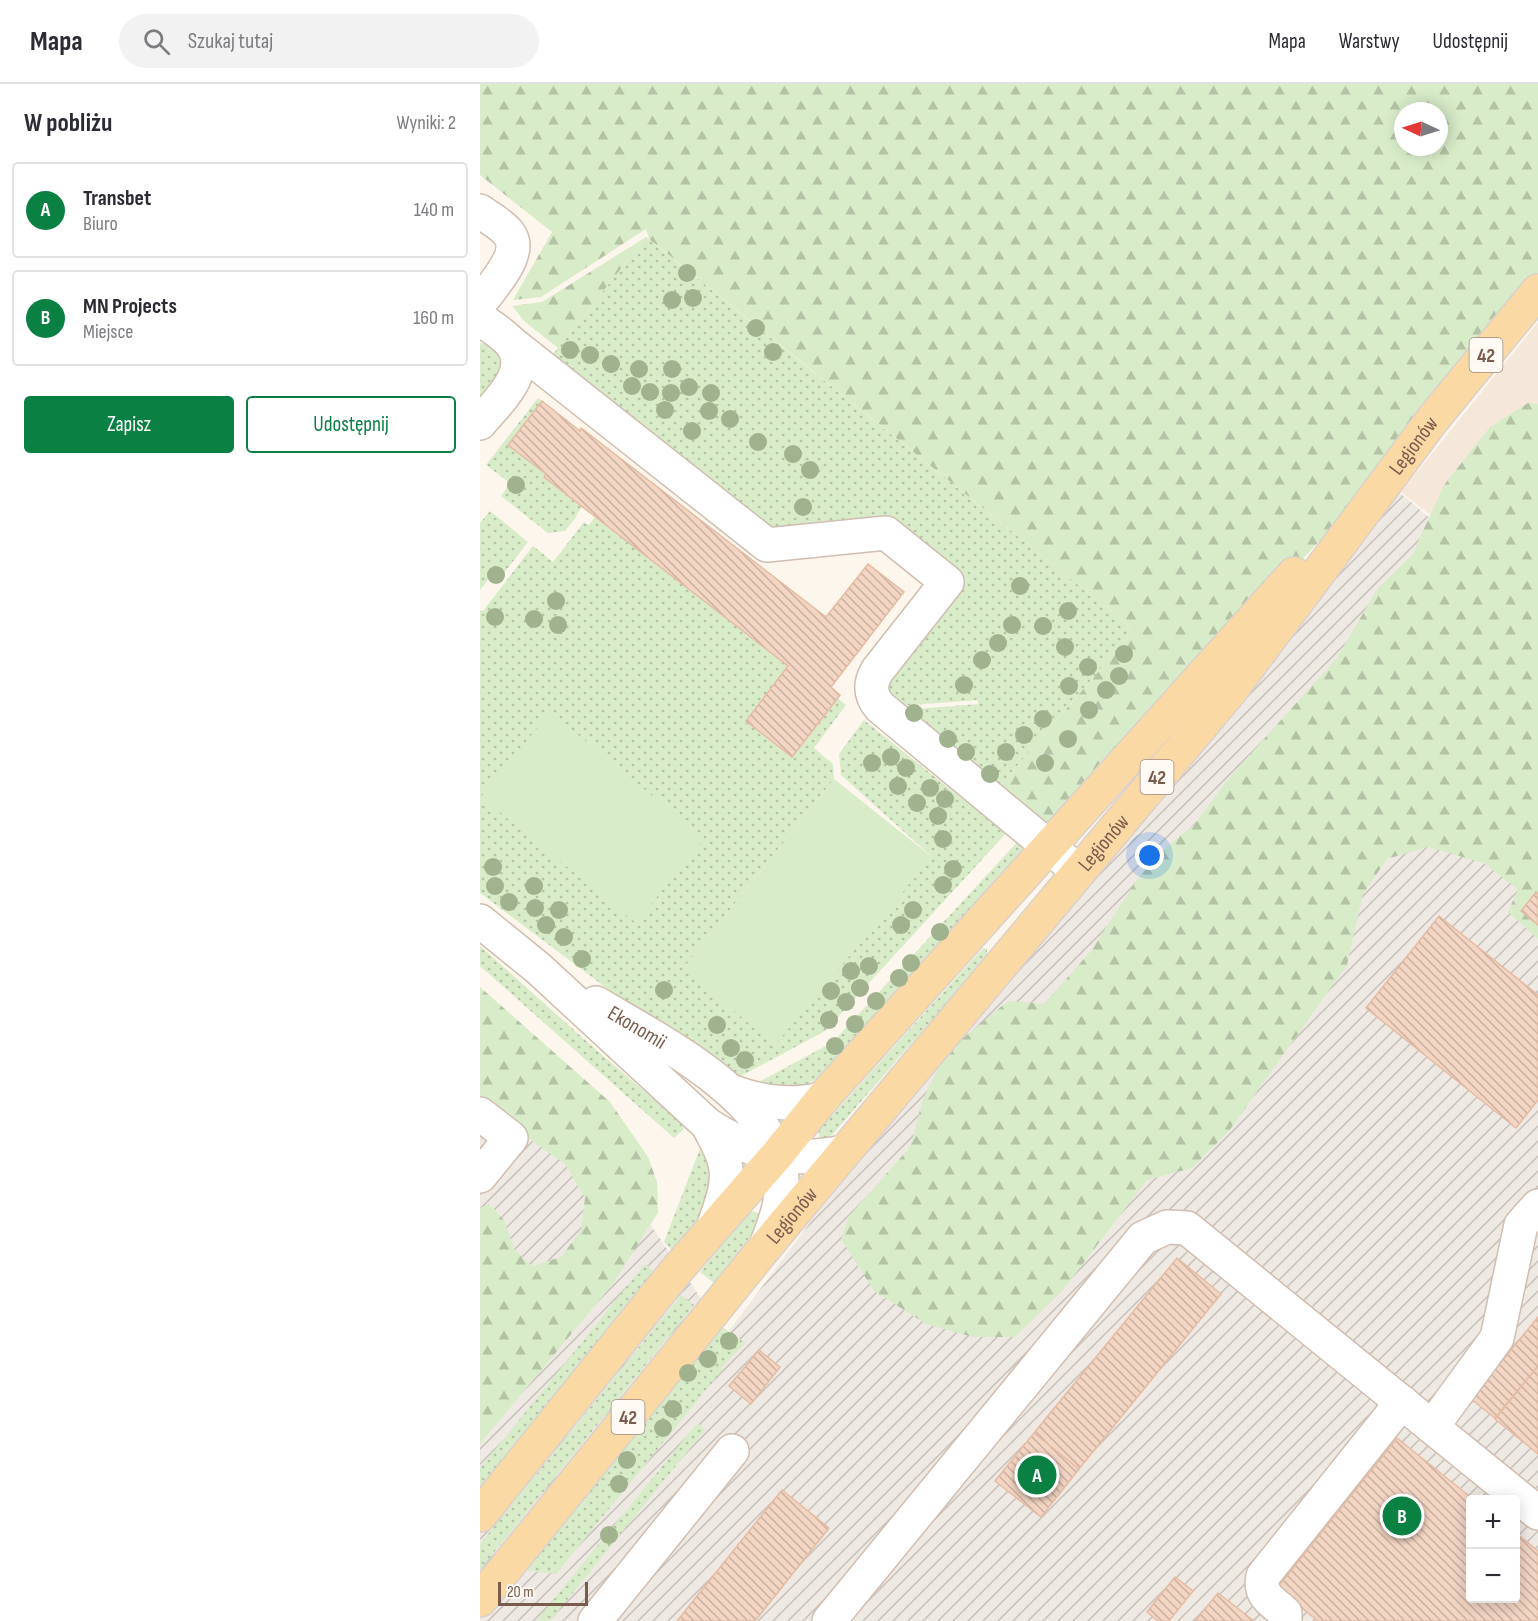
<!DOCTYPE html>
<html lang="pl">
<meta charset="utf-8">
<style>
body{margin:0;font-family:"Sofia Sans Condensed",sans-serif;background:#f2f2f3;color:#2b2b33}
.controls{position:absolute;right:18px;bottom:18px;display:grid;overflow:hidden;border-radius:6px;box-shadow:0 3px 15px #0003}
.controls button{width:54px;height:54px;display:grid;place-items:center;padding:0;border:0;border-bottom:2px solid #e1e1e2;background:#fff;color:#2b2b33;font:30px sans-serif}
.compass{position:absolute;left:914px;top:18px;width:54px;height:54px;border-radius:50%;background:#fff;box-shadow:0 3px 15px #0003;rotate:274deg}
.scale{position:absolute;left:18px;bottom:15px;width:90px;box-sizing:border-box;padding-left:6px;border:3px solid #7a5c4d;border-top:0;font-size:16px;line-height:21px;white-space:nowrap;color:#7a5c4d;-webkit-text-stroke:4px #fffaf3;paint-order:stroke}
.you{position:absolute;left:670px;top:772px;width:21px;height:21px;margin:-15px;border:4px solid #fff;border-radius:50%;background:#1a73e8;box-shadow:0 0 0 9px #1a73e833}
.badge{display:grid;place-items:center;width:39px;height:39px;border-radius:50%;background:#0b8043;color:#fff;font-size:20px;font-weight:700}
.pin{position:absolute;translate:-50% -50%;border:3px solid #fff;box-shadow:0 2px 6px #0006}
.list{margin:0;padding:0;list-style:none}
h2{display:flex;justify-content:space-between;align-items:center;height:78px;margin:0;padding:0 24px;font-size:26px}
h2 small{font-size:20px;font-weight:400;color:#7c7c81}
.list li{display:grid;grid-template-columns:39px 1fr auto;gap:18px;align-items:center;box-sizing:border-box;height:96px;margin:0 12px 12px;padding:0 12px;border:2px solid #e1e1e2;border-radius:6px}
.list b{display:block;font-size:22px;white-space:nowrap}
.list p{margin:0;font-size:20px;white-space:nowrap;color:#7c7c81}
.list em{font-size:20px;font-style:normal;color:#7c7c81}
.actions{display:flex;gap:12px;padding:18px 24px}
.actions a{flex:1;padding:14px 0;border:2px solid #0b8043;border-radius:6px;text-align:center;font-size:21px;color:#0b8043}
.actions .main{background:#0b8043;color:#fff}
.icon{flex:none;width:33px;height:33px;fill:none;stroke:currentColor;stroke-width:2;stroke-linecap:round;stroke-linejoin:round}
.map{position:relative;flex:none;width:1058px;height:1537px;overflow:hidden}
header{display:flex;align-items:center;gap:36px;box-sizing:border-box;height:84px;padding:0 30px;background:#fff;border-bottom:2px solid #e1e1e2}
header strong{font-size:28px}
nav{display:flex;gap:33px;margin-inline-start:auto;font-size:21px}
.search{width:420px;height:54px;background:#f2f2f3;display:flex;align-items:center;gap:15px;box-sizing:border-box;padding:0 21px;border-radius:33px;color:#7c7c81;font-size:22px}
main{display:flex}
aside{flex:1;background:#fff}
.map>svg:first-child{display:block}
.residential{fill:#f5e8da}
.industrial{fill:url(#industrial-furrows);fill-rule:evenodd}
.grass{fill:url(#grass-dots)}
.forest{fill:url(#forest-firs);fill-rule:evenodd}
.pitch{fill:#d8ecc9}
.building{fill:url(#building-back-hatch);stroke:#e6bba3;stroke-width:1.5}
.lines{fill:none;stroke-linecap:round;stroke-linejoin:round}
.minor-casing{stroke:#d1beb0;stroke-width:36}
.major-casing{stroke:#dad1cd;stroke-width:36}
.minor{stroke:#fff;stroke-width:33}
.major{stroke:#fbd9a5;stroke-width:33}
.tree{fill:#a0b28e}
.labels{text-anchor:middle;stroke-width:4.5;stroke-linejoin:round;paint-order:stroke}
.shield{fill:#fffaf3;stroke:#a28b7f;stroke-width:1.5}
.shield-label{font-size:20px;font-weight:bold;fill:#7a5c4d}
.street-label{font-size:21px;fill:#7a5c4d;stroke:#fffaf3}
</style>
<header>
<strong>Mapa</strong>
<div class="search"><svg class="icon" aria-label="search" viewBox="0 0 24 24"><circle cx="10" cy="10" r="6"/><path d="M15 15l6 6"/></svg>Szukaj tutaj</div>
<nav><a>Mapa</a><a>Warstwy</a><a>Udostępnij</a></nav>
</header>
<main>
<aside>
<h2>W pobliżu<small>Wyniki: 2</small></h2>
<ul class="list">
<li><span class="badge">A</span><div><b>Transbet</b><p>Biuro</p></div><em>140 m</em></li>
<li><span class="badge">B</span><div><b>MN Projects</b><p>Miejsce</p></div><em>160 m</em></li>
</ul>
<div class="actions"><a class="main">Zapisz</a><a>Udostępnij</a></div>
</aside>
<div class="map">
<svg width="1058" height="1537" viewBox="0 0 1058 1537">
<defs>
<pattern id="industrial-furrows" width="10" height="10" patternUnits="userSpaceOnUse" patternTransform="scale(1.5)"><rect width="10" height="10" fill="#efe9e4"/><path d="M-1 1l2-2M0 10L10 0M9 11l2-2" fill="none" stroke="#c7c0bb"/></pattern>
<pattern id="grass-dots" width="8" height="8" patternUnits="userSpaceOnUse" patternTransform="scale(1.5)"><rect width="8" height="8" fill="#d8ecc9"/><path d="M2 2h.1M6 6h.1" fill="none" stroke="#b4c2a5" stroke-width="1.8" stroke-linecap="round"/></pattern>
<pattern id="forest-firs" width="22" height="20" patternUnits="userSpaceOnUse" patternTransform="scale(1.5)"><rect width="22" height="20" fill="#d8ecc9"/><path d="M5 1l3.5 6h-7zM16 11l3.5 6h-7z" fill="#b4c2a5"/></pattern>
<pattern id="building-back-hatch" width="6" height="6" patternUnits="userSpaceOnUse" patternTransform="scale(1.5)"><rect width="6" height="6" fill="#f3d5c3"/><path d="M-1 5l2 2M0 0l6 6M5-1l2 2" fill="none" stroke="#cab0a1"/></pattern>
</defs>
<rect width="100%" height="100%" fill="#fdf6ec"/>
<!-- residential -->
<path class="residential" d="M 1058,238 L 1058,516 L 921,408 Z"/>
<!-- industrial -->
<path class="industrial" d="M 920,409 L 1058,524 L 1058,1537 L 0,1537 L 0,937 L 159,1124 L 246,1251 L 332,1136 L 756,607 ZM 990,1416 L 1036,1416 L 1036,1514 L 990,1514 Z"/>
<!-- grass -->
<path class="grass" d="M 166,153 L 648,541 L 651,550 L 518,704 L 423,626 L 498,620 L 498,616 L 419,622 L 408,613 L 407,596 L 486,496 L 411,436 L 292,447 L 70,274 Z
M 0,259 C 15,261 27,276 20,291 C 16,300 6,309 0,318 Z
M 58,314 L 62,317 L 29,361 L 66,390 L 64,393 L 102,423 L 96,431 L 97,432 L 85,447 L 68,449 L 21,412 L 30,399 L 6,381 Z
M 10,427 L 48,458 L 17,498 L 10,493 L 0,506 L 0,439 Z
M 115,433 L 308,582 L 266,637 L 311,673 L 357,614 L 366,621 L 334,664 L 353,680 L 354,695 L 203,885 L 452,773 L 361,691 L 359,670 L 384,636 L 485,717 L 529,746 L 345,947 L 259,993 L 251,994 L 217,972 L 0,809 L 0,526 L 3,527 L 53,462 L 73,478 L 104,438 L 109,441 Z
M 540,755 L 548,762 L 340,993 L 317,1007 L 273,1001 L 353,958 Z
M 0,862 L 113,963 L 199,1037 L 204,1045 L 194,1054 L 0,882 Z
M 503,864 L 507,865 L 507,872 L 353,1050 L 348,1054 L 340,1055 L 338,1047 Z
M 221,1062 L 224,1066 L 233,1095 L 220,1134 L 193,1167 L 184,1158 Z
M 273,1127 L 282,1131 L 280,1140 L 234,1199 L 220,1188 L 267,1130 Z
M 366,1157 L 218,1339 L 225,1346 L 70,1537 L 56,1537 Z
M 165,1180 L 175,1189 L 0,1406 L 0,1384 Z
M 201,1211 L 214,1221 L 0,1486 L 0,1460 Z
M 241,1242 L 265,1259 C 257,1268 250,1275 241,1284 L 243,1285 L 76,1490 L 44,1486 Z"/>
<!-- forest -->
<path class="forest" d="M 0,0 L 1058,0 L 1058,207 L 932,360 L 566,744 L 518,704 L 651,550 L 648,541 L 169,155 L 166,145 L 61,213 L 33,216 L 72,148 L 0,91 ZM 923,27 L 959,27 L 959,63 L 923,63 Z
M 166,153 L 78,264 L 44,237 L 32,222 L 62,218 Z
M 1048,319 L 1058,320 L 1058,855 L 1028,828 L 1038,805 L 1003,779 L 948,763 L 907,775 L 883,810 L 867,881 L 749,1047 L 712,1084 L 667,1096 L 582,1207 L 535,1253 L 493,1253 L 446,1240 L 394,1207 L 361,1155 L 369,1132 L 430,1063 L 443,1015 L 466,968 L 528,917 L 564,920 L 610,868 L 670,776 L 714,741 L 748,695 L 856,575 L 898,504 L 932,471 L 964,401 L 1010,343 Z
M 0,903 L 130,1018 L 168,1073 L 177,1098 L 178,1129 L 132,1201 L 0,1360 L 0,1124 L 9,1120 L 24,1136 L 34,1165 L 52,1182 L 81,1173 L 101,1146 L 105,1114 L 85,1080 L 21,1035 L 0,1012 Z"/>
<!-- pitch -->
<path class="pitch" d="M 70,628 L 224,754 L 156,839 L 1,713 Z
M 354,695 L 452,773 L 295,961 L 203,885 Z"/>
<!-- building -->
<path class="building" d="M 62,317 L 100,347 L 101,344 L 346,533 L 388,480 L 424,508 L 351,603 L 360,611 L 312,673 L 266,637 L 308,582 L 64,393 L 66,390 L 28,361 Z
M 1056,808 L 1058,810 L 1058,841 L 1041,827 Z
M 959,832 L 1058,911 L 1058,1016 L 1036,1044 L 886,924 Z
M 697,1174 L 741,1210 L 599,1385 L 554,1349 Z
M 1058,1233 L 1058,1282 L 1015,1334 L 991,1315 Z
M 279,1266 L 300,1283 L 271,1320 L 249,1302 Z
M 1058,1282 L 1058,1370 L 1015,1335 Z
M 554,1349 L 599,1385 L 561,1433 L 515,1397 Z
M 917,1354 L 994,1416 L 990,1416 L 990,1514 L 1036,1514 L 1036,1449 L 1058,1467 L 1058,1537 L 838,1537 L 797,1504 Z
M 302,1406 L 349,1444 L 275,1537 L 197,1537 Z
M 695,1493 L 713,1507 L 689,1537 L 678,1537 L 667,1528 Z
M 738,1509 L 774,1537 L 715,1537 Z"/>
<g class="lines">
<defs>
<g id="minor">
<path d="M 0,127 C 9,134 23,141 29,150 C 44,170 11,203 0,219"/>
<path d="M 0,234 C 9,242 22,249 30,258 C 54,287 17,318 0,339"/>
<path d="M 30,258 L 287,461 L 406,449 L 467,498 L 397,587 C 389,601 390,611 400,623 L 598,787"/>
<path d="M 0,837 L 58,884 L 228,1041 C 277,1072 306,1079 364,1068"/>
<path id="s1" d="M 116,919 C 176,955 289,1011 301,1086 C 305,1113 295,1138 286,1162"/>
<path d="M 253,1008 C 284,1019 310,1022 342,1015"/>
<path d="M 0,1030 L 31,1054 L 0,1092"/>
<path d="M 228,1041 C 233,1052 241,1064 244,1076 C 251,1097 241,1121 234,1141"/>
<path d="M 952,1343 L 1017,1254 L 1041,1141 L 1058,1122"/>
<path d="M 115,1537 L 252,1367"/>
<path d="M 349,1537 L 663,1154 L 687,1143 L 707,1144 L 1058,1429"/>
<path d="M 805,1537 L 805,1529 C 791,1516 779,1512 783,1492 L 922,1318"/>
</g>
<g id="major">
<path d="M 0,1431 L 196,1187 L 297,1071 L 342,1015 L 814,490"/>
<path id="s2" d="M 0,1516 L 286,1162 L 751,606 L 953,335 L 1058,207"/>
</g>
</defs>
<!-- minor casing -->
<use href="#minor" class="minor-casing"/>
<!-- major casing -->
<use href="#major" class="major-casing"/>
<!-- minor -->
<use href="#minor" class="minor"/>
<!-- major -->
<use href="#major" class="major"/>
</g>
<!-- trees -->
<g class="tree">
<circle cx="207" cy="189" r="9"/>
<circle cx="213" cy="214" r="9"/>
<circle cx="192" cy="216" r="9"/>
<circle cx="276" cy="244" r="9"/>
<circle cx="90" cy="266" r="9"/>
<circle cx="293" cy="268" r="9"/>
<circle cx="110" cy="271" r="9"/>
<circle cx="131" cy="280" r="9"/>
<circle cx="159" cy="285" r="9"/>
<circle cx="192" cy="285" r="9"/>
<circle cx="152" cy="302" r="9"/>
<circle cx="209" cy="303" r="9"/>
<circle cx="170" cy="308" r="9"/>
<circle cx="191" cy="309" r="9"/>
<circle cx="231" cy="309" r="9"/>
<circle cx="185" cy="326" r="9"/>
<circle cx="229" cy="327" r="9"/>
<circle cx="250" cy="335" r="9"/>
<circle cx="212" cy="347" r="9"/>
<circle cx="278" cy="358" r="9"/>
<circle cx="313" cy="370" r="9"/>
<circle cx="330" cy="386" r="9"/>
<circle cx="36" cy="401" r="9"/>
<circle cx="323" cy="423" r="9"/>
<circle cx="16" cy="491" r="9"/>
<circle cx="540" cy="502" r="9"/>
<circle cx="76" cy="517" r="9"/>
<circle cx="588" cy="527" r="9"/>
<circle cx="15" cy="533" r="9"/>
<circle cx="54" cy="535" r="9"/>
<circle cx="78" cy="541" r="9"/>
<circle cx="532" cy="541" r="9"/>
<circle cx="563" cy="542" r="9"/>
<circle cx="518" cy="559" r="9"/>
<circle cx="585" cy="563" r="9"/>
<circle cx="644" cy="570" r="9"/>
<circle cx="502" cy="576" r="9"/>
<circle cx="608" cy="583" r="9"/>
<circle cx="639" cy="592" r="9"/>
<circle cx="484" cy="601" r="9"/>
<circle cx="589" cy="602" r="9"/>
<circle cx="626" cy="606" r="9"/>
<circle cx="609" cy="626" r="9"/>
<circle cx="434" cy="629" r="9"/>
<circle cx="563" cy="635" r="9"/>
<circle cx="544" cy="651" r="9"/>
<circle cx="468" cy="655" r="9"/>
<circle cx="588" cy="655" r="9"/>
<circle cx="486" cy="668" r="9"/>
<circle cx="526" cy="668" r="9"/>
<circle cx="411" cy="673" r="9"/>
<circle cx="392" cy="679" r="9"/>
<circle cx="565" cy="679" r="9"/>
<circle cx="426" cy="684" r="9"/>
<circle cx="510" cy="690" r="9"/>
<circle cx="418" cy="702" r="9"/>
<circle cx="450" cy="704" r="9"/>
<circle cx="465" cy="715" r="9"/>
<circle cx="437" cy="719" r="9"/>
<circle cx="458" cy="732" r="9"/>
<circle cx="463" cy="755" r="9"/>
<circle cx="13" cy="783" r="9"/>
<circle cx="473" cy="785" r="9"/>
<circle cx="463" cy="801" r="9"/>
<circle cx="15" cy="802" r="9"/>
<circle cx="54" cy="802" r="9"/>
<circle cx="29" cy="818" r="9"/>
<circle cx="55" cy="824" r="9"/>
<circle cx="79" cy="826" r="9"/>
<circle cx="433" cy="826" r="9"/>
<circle cx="66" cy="841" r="9"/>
<circle cx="421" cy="841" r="9"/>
<circle cx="460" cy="848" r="9"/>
<circle cx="84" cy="853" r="9"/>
<circle cx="102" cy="875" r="9"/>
<circle cx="431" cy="879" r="9"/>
<circle cx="389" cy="882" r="9"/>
<circle cx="371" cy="887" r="9"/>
<circle cx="419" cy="894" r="9"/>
<circle cx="380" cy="904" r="9"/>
<circle cx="184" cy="906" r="9"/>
<circle cx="351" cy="907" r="9"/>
<circle cx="396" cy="917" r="9"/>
<circle cx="366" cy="918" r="9"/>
<circle cx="349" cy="936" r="9"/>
<circle cx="375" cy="940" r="9"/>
<circle cx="237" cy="941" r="9"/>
<circle cx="355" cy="962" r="9"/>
<circle cx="251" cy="964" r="9"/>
<circle cx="265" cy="976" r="9"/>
<circle cx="249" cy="1257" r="9"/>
<circle cx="228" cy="1275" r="9"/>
<circle cx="208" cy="1289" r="9"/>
<circle cx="193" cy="1325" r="9"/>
<circle cx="183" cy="1344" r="9"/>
<circle cx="147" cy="1376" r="9"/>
<circle cx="139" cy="1400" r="9"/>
<circle cx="129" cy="1451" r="9"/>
</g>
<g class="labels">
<!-- shield labels -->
<g class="shield">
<rect x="989.5" y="254" width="33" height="34" rx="4.5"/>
<rect x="660.5" y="676" width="33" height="34" rx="4.5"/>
<rect x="131.5" y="1316" width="33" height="34" rx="4.5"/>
</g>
<g class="shield-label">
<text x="1006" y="278">42</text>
<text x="677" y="700">42</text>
<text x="148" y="1340">42</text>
</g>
<!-- street labels -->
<g class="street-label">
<text dy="7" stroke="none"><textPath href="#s2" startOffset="1485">Legionów</textPath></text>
<text dy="7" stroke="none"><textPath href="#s2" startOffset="981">Legionów</textPath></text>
<text dy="7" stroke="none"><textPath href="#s1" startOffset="48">Ekonomii</textPath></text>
<text dy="7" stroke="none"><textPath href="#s2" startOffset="495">Legionów</textPath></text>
</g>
</g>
</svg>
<div class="controls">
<button>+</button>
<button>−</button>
</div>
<svg class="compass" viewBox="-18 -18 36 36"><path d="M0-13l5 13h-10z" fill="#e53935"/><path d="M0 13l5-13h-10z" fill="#7c7c81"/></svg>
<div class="scale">20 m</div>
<div class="you"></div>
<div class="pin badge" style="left:557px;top:1391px">A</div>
<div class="pin badge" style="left:922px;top:1432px">B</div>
</div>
</main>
